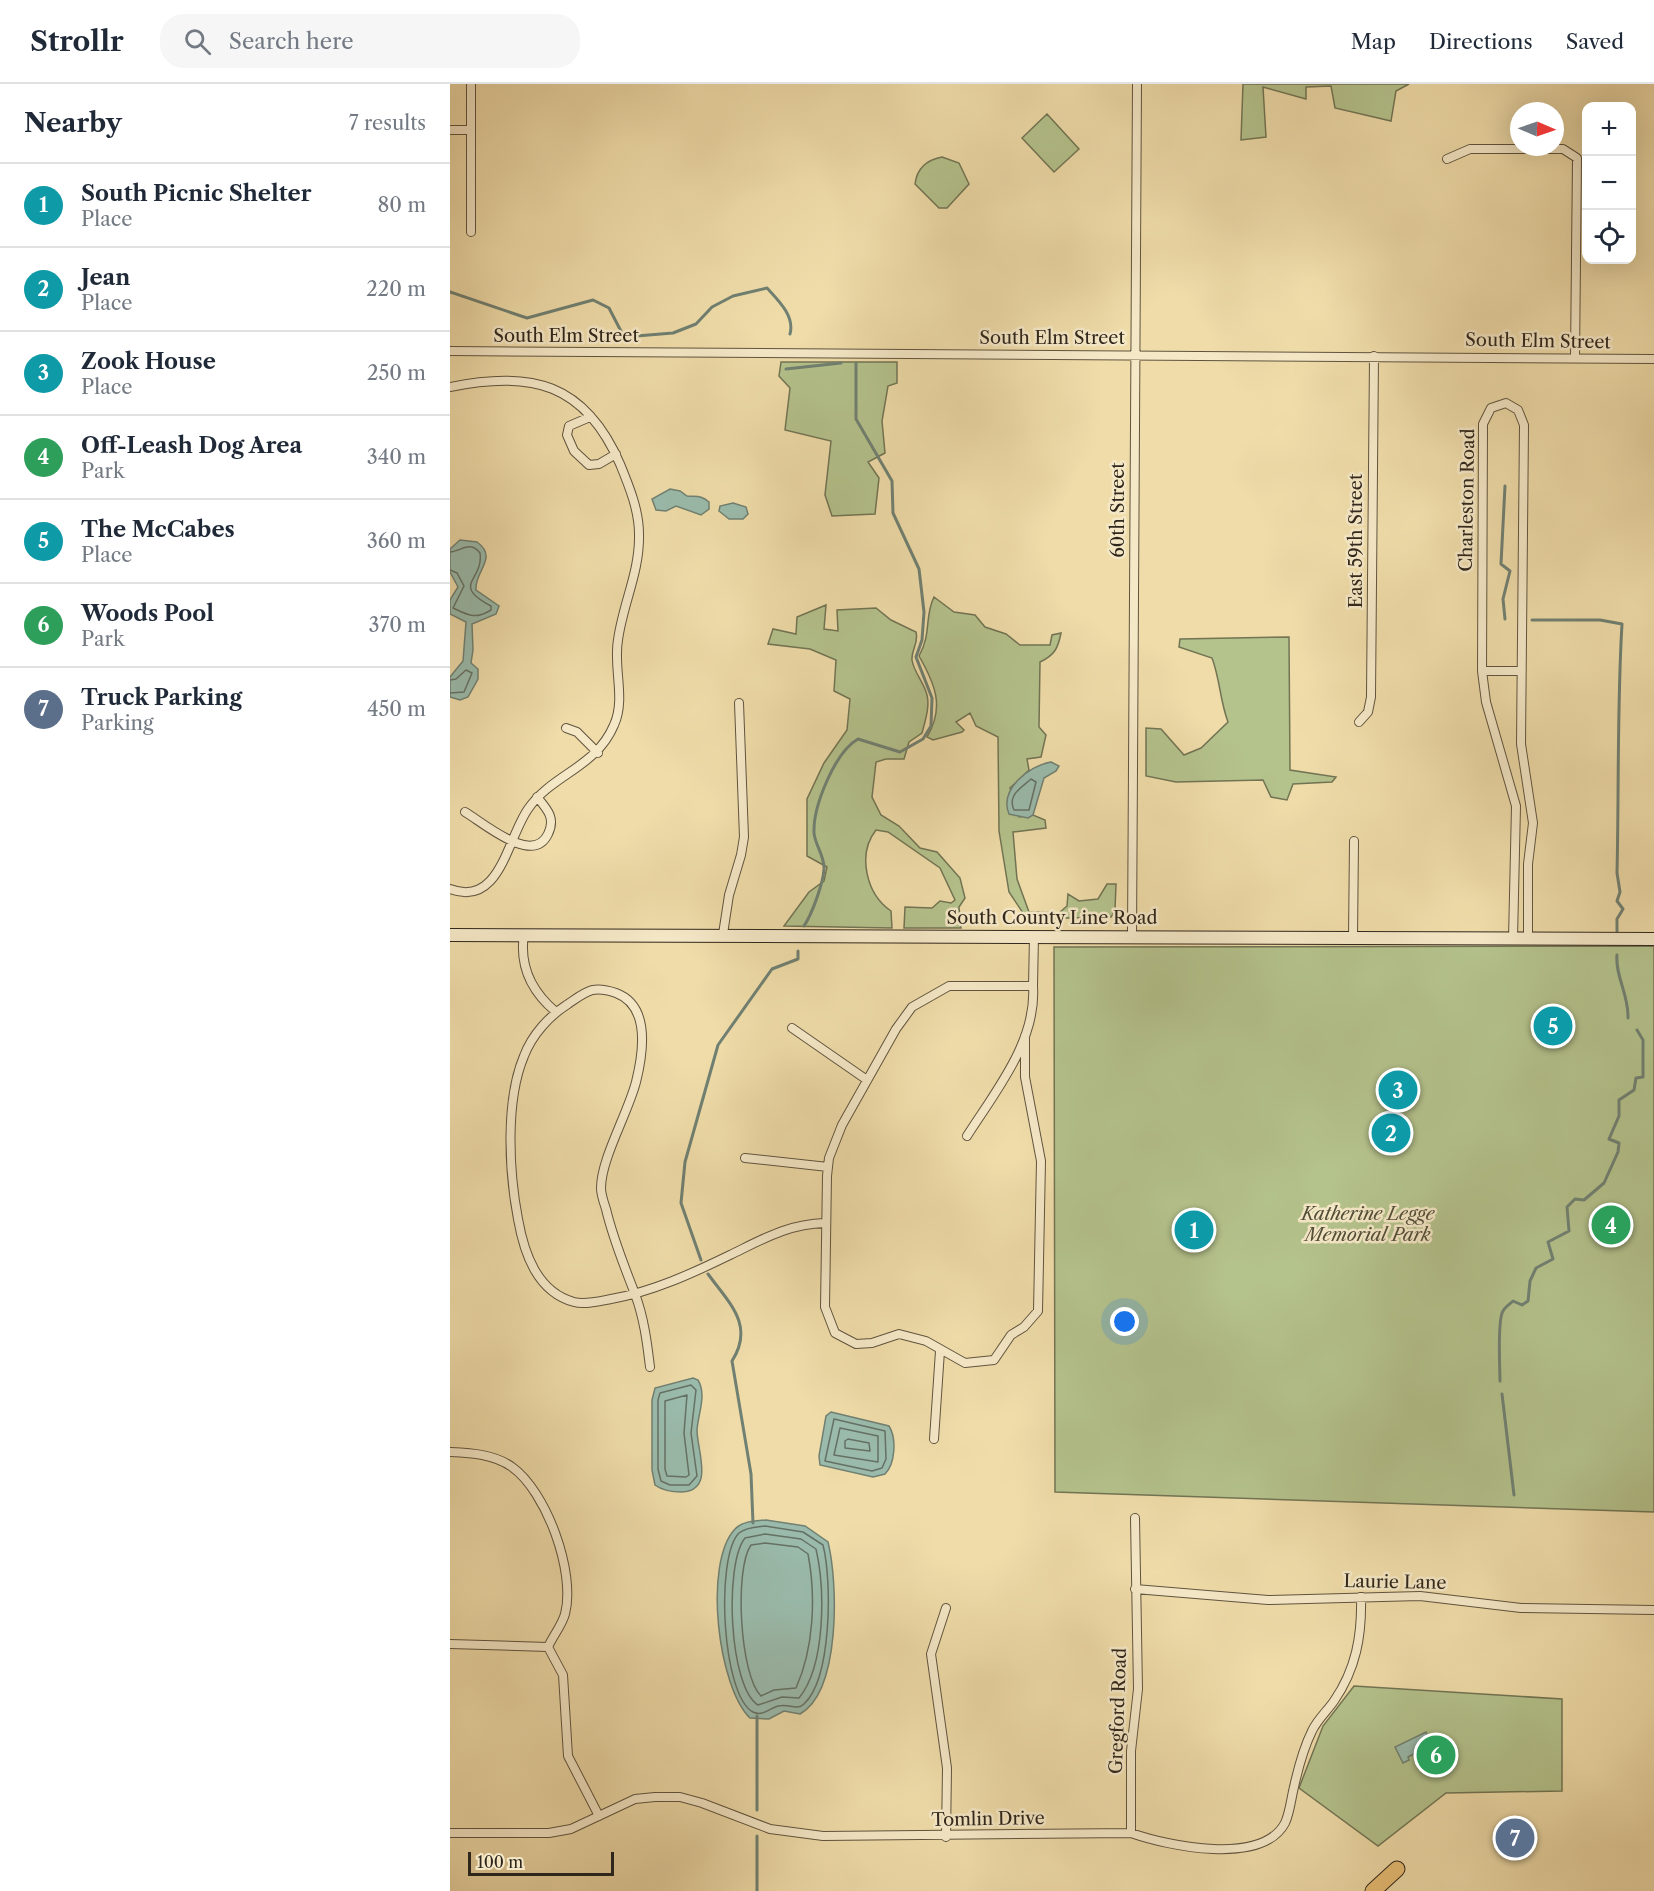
<!DOCTYPE html>
<meta charset="utf-8">
<style>
body{margin:0;font-family:"Libre Caslon Text",serif;background:#f6f6f7;color:#1f2937}
.controls{position:absolute;right:18px;top:18px;display:grid;overflow:hidden;border-radius:12px;box-shadow:0 6px 24px #0002}
.controls button{width:54px;height:54px;display:grid;place-items:center;padding:0;border:0;border-bottom:2px solid #e0e1e3;background:#fff;color:#1f2937;font:30px sans-serif}
.compass{position:absolute;left:1060px;top:18px;width:54px;height:54px;border-radius:50%;background:#fff;box-shadow:0 6px 24px #0002;rotate:92deg}
.scale{position:absolute;left:18px;bottom:15px;width:146px;box-sizing:border-box;padding-left:6px;border:3px solid #30271c;border-top:0;font-size:16px;line-height:21px;white-space:nowrap;color:#30271c;-webkit-text-stroke:4px #f5e8c7;paint-order:stroke}
.you{position:absolute;left:675px;top:1238px;width:21px;height:21px;margin:-15px;border:4px solid #fff;border-radius:50%;background:#1a73e8;box-shadow:0 0 0 9px #1a73e833}
.badge{display:grid;place-items:center;width:39px;height:39px;border-radius:50%;background:#d93025;color:#fff;font-size:20px;font-weight:700}
.pin{position:absolute;translate:-50% -50%;border:3px solid #fff;box-shadow:0 2px 6px #0006}
.list{margin:0;padding:0;list-style:none}
h2{display:flex;justify-content:space-between;align-items:center;height:78px;margin:0;padding:0 24px;font-size:26px}
h2 small{font-size:20px;font-weight:400;color:#747a83}
.list li{display:grid;grid-template-columns:39px 1fr auto;gap:18px;align-items:center;box-sizing:border-box;height:84px;padding:0 24px;border-top:2px solid #e0e1e3}
.list b{display:block;font-size:22px;white-space:nowrap}
.list p{margin:0;font-size:20px;white-space:nowrap;color:#747a83}
.list em{font-size:20px;font-style:normal;color:#747a83}
.icon{flex:none;width:33px;height:33px;fill:none;stroke:currentColor;stroke-width:2;stroke-linecap:round;stroke-linejoin:round}
.map{position:relative;flex:none;width:1204px;height:1807px;overflow:hidden}
header{display:flex;align-items:center;gap:36px;box-sizing:border-box;height:84px;padding:0 30px;background:#fff;border-bottom:2px solid #e0e1e3}
header strong{font-size:28px}
nav{display:flex;gap:33px;margin-inline-start:auto;font-size:21px}
.search{width:420px;height:54px;background:#f6f6f7;display:flex;align-items:center;gap:15px;box-sizing:border-box;padding:0 21px;border-radius:24px;color:#747a83;font-size:22px}
main{display:flex}
aside{flex:1;background:#fff}
.map>svg:first-child{display:block}
.green{fill:#b4c28c;stroke:#727454;stroke-width:1.5}
.water{fill:#9abbac;stroke:#708072;stroke-width:1.5}
.lines{fill:none;stroke-linecap:round;stroke-linejoin:round}
.shore{stroke:#657164;stroke-width:1.5}
.stream{stroke:#708072;stroke-width:3}
.street-casing{stroke:#60543f;stroke-width:10}
.secondary-casing{stroke:#30271c;stroke-width:14}
.highway-casing{stroke:#30271c;stroke-width:17}
.street{stroke:#f5e8c7;stroke-width:8}
.secondary{stroke:#f5e8c7;stroke-width:12}
.highway{stroke:#e8be74;stroke-width:15}
.labels{text-anchor:middle;stroke-width:5;stroke-linejoin:round;paint-order:stroke}
.street-label{font-size:18px;fill:#30271c;stroke:#f5e8c7}
.park-label{font-size:18px;font-style:italic;fill:#514e38;stroke:#f5e8c7}
</style>
<header>
<strong>Strollr</strong>
<div class="search"><svg class="icon" aria-label="search" viewBox="0 0 24 24"><circle cx="10" cy="10" r="6"/><path d="M15 15l6 6"/></svg>Search here</div>
<nav><a>Map</a><a>Directions</a><a>Saved</a></nav>
</header>
<main>
<aside>
<h2>Nearby<small>7 results</small></h2>
<ul class="list">
<li><span class="badge" style="background:#0f9aa8">1</span><div><b>South Picnic Shelter</b><p>Place</p></div><em>80 m</em></li>
<li><span class="badge" style="background:#0f9aa8">2</span><div><b>Jean</b><p>Place</p></div><em>220 m</em></li>
<li><span class="badge" style="background:#0f9aa8">3</span><div><b>Zook House</b><p>Place</p></div><em>250 m</em></li>
<li><span class="badge" style="background:#2e9e5b">4</span><div><b>Off-Leash Dog Area</b><p>Park</p></div><em>340 m</em></li>
<li><span class="badge" style="background:#0f9aa8">5</span><div><b>The McCabes</b><p>Place</p></div><em>360 m</em></li>
<li><span class="badge" style="background:#2e9e5b">6</span><div><b>Woods Pool</b><p>Park</p></div><em>370 m</em></li>
<li><span class="badge" style="background:#5c6f8a">7</span><div><b>Truck Parking</b><p>Parking</p></div><em>450 m</em></li>
</ul>
</aside>
<div class="map">
<svg width="1204" height="1807" viewBox="0 0 1204 1807">
<rect width="100%" height="100%" fill="#efdca9"/>
<filter id="stains"><feTurbulence type="fractalNoise" baseFrequency=".00333" numOctaves="4"/><feColorMatrix values="0 0 0 0 .2 0 0 0 0 .09 0 0 0 0 .02 0 0 0 .5 -.17"/></filter>
<radialGradient id="worn" r=".72"><stop offset=".6" stop-color="#630" stop-opacity="0"/><stop offset="1" stop-color="#630" stop-opacity=".3"/></radialGradient>
<!-- green -->
<path class="green" d="M 793,0 L 959,0 L 946,7 L 941,37 L 885,24 L 881,2 L 856,3 L 856,15 L 813,3 L 816,53 L 791,56 Z
M 597,30 L 629,65 L 604,88 L 572,54 Z
M 492,73 L 509,79 L 519,100 L 497,124 L 489,124 L 465,100 C 467,84 476,76 492,73 Z
M 331,278 L 447,278 L 447,299 L 438,302 L 432,337 L 435,369 L 418,378 L 429,394 L 425,430 L 382,432 L 375,411 L 381,357 L 335,346 L 340,304 L 329,292 Z
M 484,513 L 504,528 L 525,531 L 535,543 L 556,550 L 570,561 L 600,561 L 602,551 L 611,549 C 608,564 605,571 590,578 L 589,643 L 596,651 L 591,673 L 577,675 L 579,686 L 560,704 L 569,733 L 583,731 L 595,736 L 596,744 L 563,748 L 567,795 L 579,828 L 609,829 L 617,822 L 618,810 L 629,817 L 648,815 L 657,800 L 666,800 L 665,826 L 661,833 L 577,835 L 559,808 L 549,747 L 548,653 L 526,642 L 520,629 L 506,638 L 514,646 L 512,648 L 483,656 L 477,653 C 495,623 485,600 469,572 C 482,549 474,533 484,513 Z
M 376,521 L 374,545 L 388,547 L 387,526 L 426,524 L 441,536 L 466,548 C 469,559 461,566 462,576 C 464,589 474,598 477,611 C 480,623 475,637 472,649 L 459,658 L 454,675 L 436,675 L 426,678 L 422,713 L 431,731 L 449,742 L 470,764 L 487,768 L 510,794 L 515,814 L 509,823 L 511,844 L 454,844 L 455,823 L 482,824 L 490,817 L 501,819 L 505,816 L 490,784 L 438,748 L 426,746 C 407,770 416,810 441,827 L 442,844 L 334,842 L 359,808 L 374,797 L 377,783 L 357,772 L 357,715 L 374,679 L 397,646 L 400,615 L 384,607 L 386,576 L 360,565 L 318,560 L 323,545 L 346,550 L 347,533 Z
M 839,553 L 840,686 L 886,693 L 882,698 L 843,700 L 837,716 L 821,713 L 813,696 L 726,698 L 696,692 L 696,644 L 711,645 L 734,671 L 751,664 L 778,638 C 770,617 770,595 762,574 L 729,563 L 730,555 Z
M 1204,862 L 1204,1428 L 605,1408 L 604,863 Z
M 904,1602 L 1112,1615 L 1112,1707 L 996,1709 L 928,1762 L 849,1704 L 873,1642 Z"/>
<!-- water -->
<path class="water" d="M 220,405 L 230,407 L 237,412 C 247,413 251,411 259,418 L 259,425 L 251,431 L 226,422 L 216,427 L 206,426 L 202,415 Z
M 283,419 L 296,423 L 298,430 L 293,435 L 279,435 L 269,427 L 270,422 Z
M 10,456 L 27,458 C 49,474 24,487 26,506 L 49,522 L 46,530 L 22,540 L 23,566 L 21,579 L 28,585 L 28,595 L 18,613 L 10,616 L 0,613 L 0,593 L 13,577 L 16,538 L 0,530 L 0,516 L 8,503 L 0,488 L 0,465 Z
M 601,678 L 609,682 L 606,687 L 594,694 L 583,731 L 578,734 L 559,730 C 549,706 578,682 601,678 Z
M 243,1294 L 248,1296 C 257,1311 248,1330 247,1346 C 247,1367 265,1406 232,1408 C 222,1408 213,1407 205,1401 L 202,1386 L 202,1316 L 205,1304 Z
M 381,1328 L 439,1342 C 447,1355 445,1380 435,1390 L 423,1393 L 370,1381 L 369,1372 L 376,1332 Z
M 316,1436 L 355,1442 L 378,1458 C 388,1498 391,1607 350,1630 L 334,1627 L 319,1635 L 300,1634 C 268,1603 253,1479 285,1445 C 292,1437 306,1437 316,1436 Z
M 976,1648 L 982,1661 L 958,1673 L 959,1676 L 953,1679 L 945,1663 Z"/>
<g class="lines">
<!-- shore -->
<path class="shore" d="M 0,468 C 12,467 20,456 30,469 C 34,497 0,500 41,522 L 41,526 C 25,536 18,531 3,524 L 14,502 L 7,489 L 0,486
M 0,596 L 6,595 L 16,586 L 22,589 L 14,608 L 0,609
M 581,695 L 586,698 L 579,726 L 564,726 C 557,711 571,704 581,695 Z
M 241,1301 L 246,1306 L 241,1349 L 247,1392 L 239,1401 L 220,1401 L 211,1397 L 208,1385 L 208,1316 L 210,1309 Z
M 237,1311 L 234,1349 L 239,1391 L 236,1393 L 217,1392 L 215,1385 L 215,1317 Z
M 384,1335 L 435,1347 L 436,1375 L 432,1384 L 422,1387 L 375,1377 Z
M 390,1344 L 428,1352 L 428,1378 L 384,1371 Z
M 398,1355 L 419,1359 L 420,1367 L 395,1364 L 395,1357 Z
M 315,1442 L 353,1448 L 373,1461 C 382,1496 382,1594 354,1620 C 347,1627 338,1619 328,1622 C 320,1624 313,1633 303,1628 C 272,1612 265,1473 289,1449 C 296,1443 307,1443 315,1442 Z
M 315,1450 L 351,1455 L 366,1465 C 375,1504 376,1581 349,1614 L 332,1613 L 308,1621 C 279,1603 274,1480 295,1454 Z
M 315,1459 L 348,1463 L 358,1470 C 366,1512 364,1564 346,1604 L 324,1606 L 311,1612 C 290,1592 284,1485 301,1461 Z"/>
<!-- stream -->
<path class="stream" d="M 0,208 L 77,234 L 143,216 L 159,224 L 174,253 L 223,249 L 246,240 L 262,223 L 283,212 L 317,204 C 328,216 345,232 340,250
M 336,285 L 391,279
M 1055,402 L 1051,480 L 1060,487 L 1053,515 L 1055,535
M 1082,536 L 1150,536 L 1172,540 C 1167,623 1169,706 1167,789 L 1170,808 L 1167,817 L 1173,825 L 1167,835 L 1167,847
M 354,842 C 362,830 373,800 374,785 C 375,773 365,761 364,749 C 363,722 385,668 408,655 L 450,668 L 473,655 L 481,642 L 482,614 L 466,573 L 472,556 L 474,528 L 469,485 L 443,429 L 442,397 L 406,335 L 406,279
M 1167,871 C 1165,892 1179,911 1178,934
M 251,1176 L 231,1119 L 235,1078 L 268,961 L 322,885 L 348,875 L 348,867
M 258,1190 C 279,1219 305,1241 282,1277 L 301,1390 L 303,1439
M 1050,1297 C 1050,1283 1047,1236 1053,1227 C 1055,1223 1060,1220 1063,1217 L 1072,1221 L 1078,1217 L 1080,1197 L 1086,1184 L 1103,1175 L 1098,1158 L 1119,1147 L 1117,1123 L 1125,1115 L 1134,1116 L 1154,1099 L 1168,1068 L 1169,1059 L 1159,1055 L 1169,1032 L 1169,1016 L 1184,1006 L 1186,994 L 1193,993 L 1193,956 L 1187,946
M 1052,1310 L 1064,1411
M 307,1726 L 307,1632
M 307,1807 L 307,1752"/>
<defs>
<path id="street" d="M 0,46 L 20,46
M 997,75 L 1020,65 L 1113,65 L 1127,74 L 1125,274
M 21,148 L 21,0
M 0,267 L 1204,275
M 0,303 C 81,286 135,299 170,380 C 179,402 189,426 189,450 C 190,488 173,519 168,556 C 163,584 176,615 164,641 C 146,684 102,690 78,725 C 57,755 50,824 0,805
M 140,333 L 119,342 L 117,351 L 124,367 L 139,381 L 149,380 L 166,370
M 1032,587 L 1071,587
M 909,638 L 918,628 L 921,613 L 924,272
M 116,644 L 127,648 L 148,669
M 15,728 C 35,740 83,782 98,750 C 106,734 97,725 87,713
M 74,850 C 69,882 81,907 106,928
M 273,850 L 279,811 L 291,771 L 294,753 L 289,619
M 682,853 L 687,0
M 903,854 L 904,757
M 1063,855 L 1066,722 L 1036,618 L 1032,587 L 1033,340 L 1041,324 L 1056,319 L 1068,326 L 1074,341 L 1071,660 L 1083,739 L 1078,780 L 1078,855
M 342,944 L 417,996
M 575,952 L 575,993 L 591,1077 L 588,1227 L 574,1243 L 561,1251 L 544,1276 L 515,1279 L 476,1257 L 449,1250 L 422,1259 L 406,1260 L 385,1249 L 375,1223 L 377,1092 L 379,1074 L 392,1041 L 446,945 L 462,923 L 499,902 L 583,902 L 584,852
M 517,1052 C 545,1008 587,957 583,902
M 295,1074 L 378,1083
M 200,1283 C 197,1258 194,1234 185,1210 C 174,1181 163,1155 156,1125 C 154,1119 151,1111 151,1104 C 151,1075 178,1029 186,998 C 193,970 201,922 166,909 C 143,901 137,907 118,920 C 99,932 82,951 74,972 C 55,1017 59,1088 68,1135 C 74,1169 87,1208 124,1218 C 135,1221 150,1217 161,1215 C 202,1208 243,1189 280,1171 C 313,1155 338,1140 375,1139
M 484,1355 L 490,1267
M 0,1368 C 21,1369 44,1370 62,1383 C 96,1407 126,1488 115,1530 C 112,1541 103,1552 98,1563 L 113,1591 L 118,1672 L 149,1732
M 685,1505 L 818,1516 L 970,1512 L 1071,1524 L 1204,1526
M 496,1524 L 481,1570 L 497,1684 L 496,1753
M 0,1560 L 98,1563
M 0,1749 L 99,1749 L 121,1745 L 185,1715 L 205,1713 L 230,1713 L 252,1719 L 320,1745 L 373,1752 L 681,1749 C 718,1762 812,1782 835,1739 C 840,1728 841,1715 844,1703 C 848,1685 854,1663 862,1647 C 867,1636 877,1627 884,1617 C 906,1585 912,1552 911,1513
M 681,1749 L 681,1667 L 688,1605 L 685,1434"/>
<path id="secondary" d="M 0,851 L 1204,855"/>
<path id="highway" d="M 923,1807 L 947,1785"/>
</defs>
<!-- street casing -->
<use href="#street" class="street-casing"/>
<!-- secondary casing -->
<use href="#secondary" class="secondary-casing"/>
<!-- highway casing -->
<use href="#highway" class="highway-casing"/>
<!-- street -->
<use href="#street" class="street"/>
<!-- secondary -->
<use href="#secondary" class="secondary"/>
<!-- highway -->
<use href="#highway" class="highway"/>
</g>
<g class="labels">
<!-- street labels -->
<g class="street-label">
<text x="116" y="258">South Elm Street</text>
<text x="602" y="260">South Elm Street</text>
<text transform="translate(1088 257) rotate(1)" y="6">South Elm Street</text>
<text transform="translate(1017 416) rotate(-89)" y="6">Charleston Road</text>
<text transform="translate(668 426) rotate(-90)" y="6">60th Street</text>
<text transform="translate(906 457) rotate(-90)" y="6">East 59th Street</text>
<text x="602" y="840">South County Line Road</text>
<text transform="translate(945 1498) rotate(1)" y="6">Laurie Lane</text>
<text transform="translate(668 1627) rotate(-88)" y="6">Gregford Road</text>
<text transform="translate(538 1735) rotate(-1)" y="6">Tomlin Drive</text>
</g>
<!-- park labels -->
<g class="park-label">
<text x="918" y="1136">Katherine Legge<tspan x="918" dy="21">Memorial Park</tspan></text>
</g>
</g>
<rect width="100%" height="100%" filter="url(#stains)"/>
<rect width="100%" height="100%" fill="url(#worn)"/>
</svg>
<div class="controls">
<button>+</button>
<button>−</button>
<button><svg class="icon" aria-label="locate" viewBox="0 0 24 24"><circle cx="12" cy="12" r="6"/><path d="M12 2v4M12 18v4M2 12h4M18 12h4"/></svg></button>
</div>
<svg class="compass" viewBox="-18 -18 36 36"><path d="M0-13l5 13h-10z" fill="#e53935"/><path d="M0 13l5-13h-10z" fill="#747a83"/></svg>
<div class="scale">100 m</div>
<div class="you"></div>
<div class="pin badge" style="left:744px;top:1146px;background:#0f9aa8">1</div>
<div class="pin badge" style="left:941px;top:1049px;background:#0f9aa8">2</div>
<div class="pin badge" style="left:948px;top:1006px;background:#0f9aa8">3</div>
<div class="pin badge" style="left:1161px;top:1141px;background:#2e9e5b">4</div>
<div class="pin badge" style="left:1103px;top:942px;background:#0f9aa8">5</div>
<div class="pin badge" style="left:986px;top:1671px;background:#2e9e5b">6</div>
<div class="pin badge" style="left:1065px;top:1754px;background:#5c6f8a">7</div>
</div>
</main>
